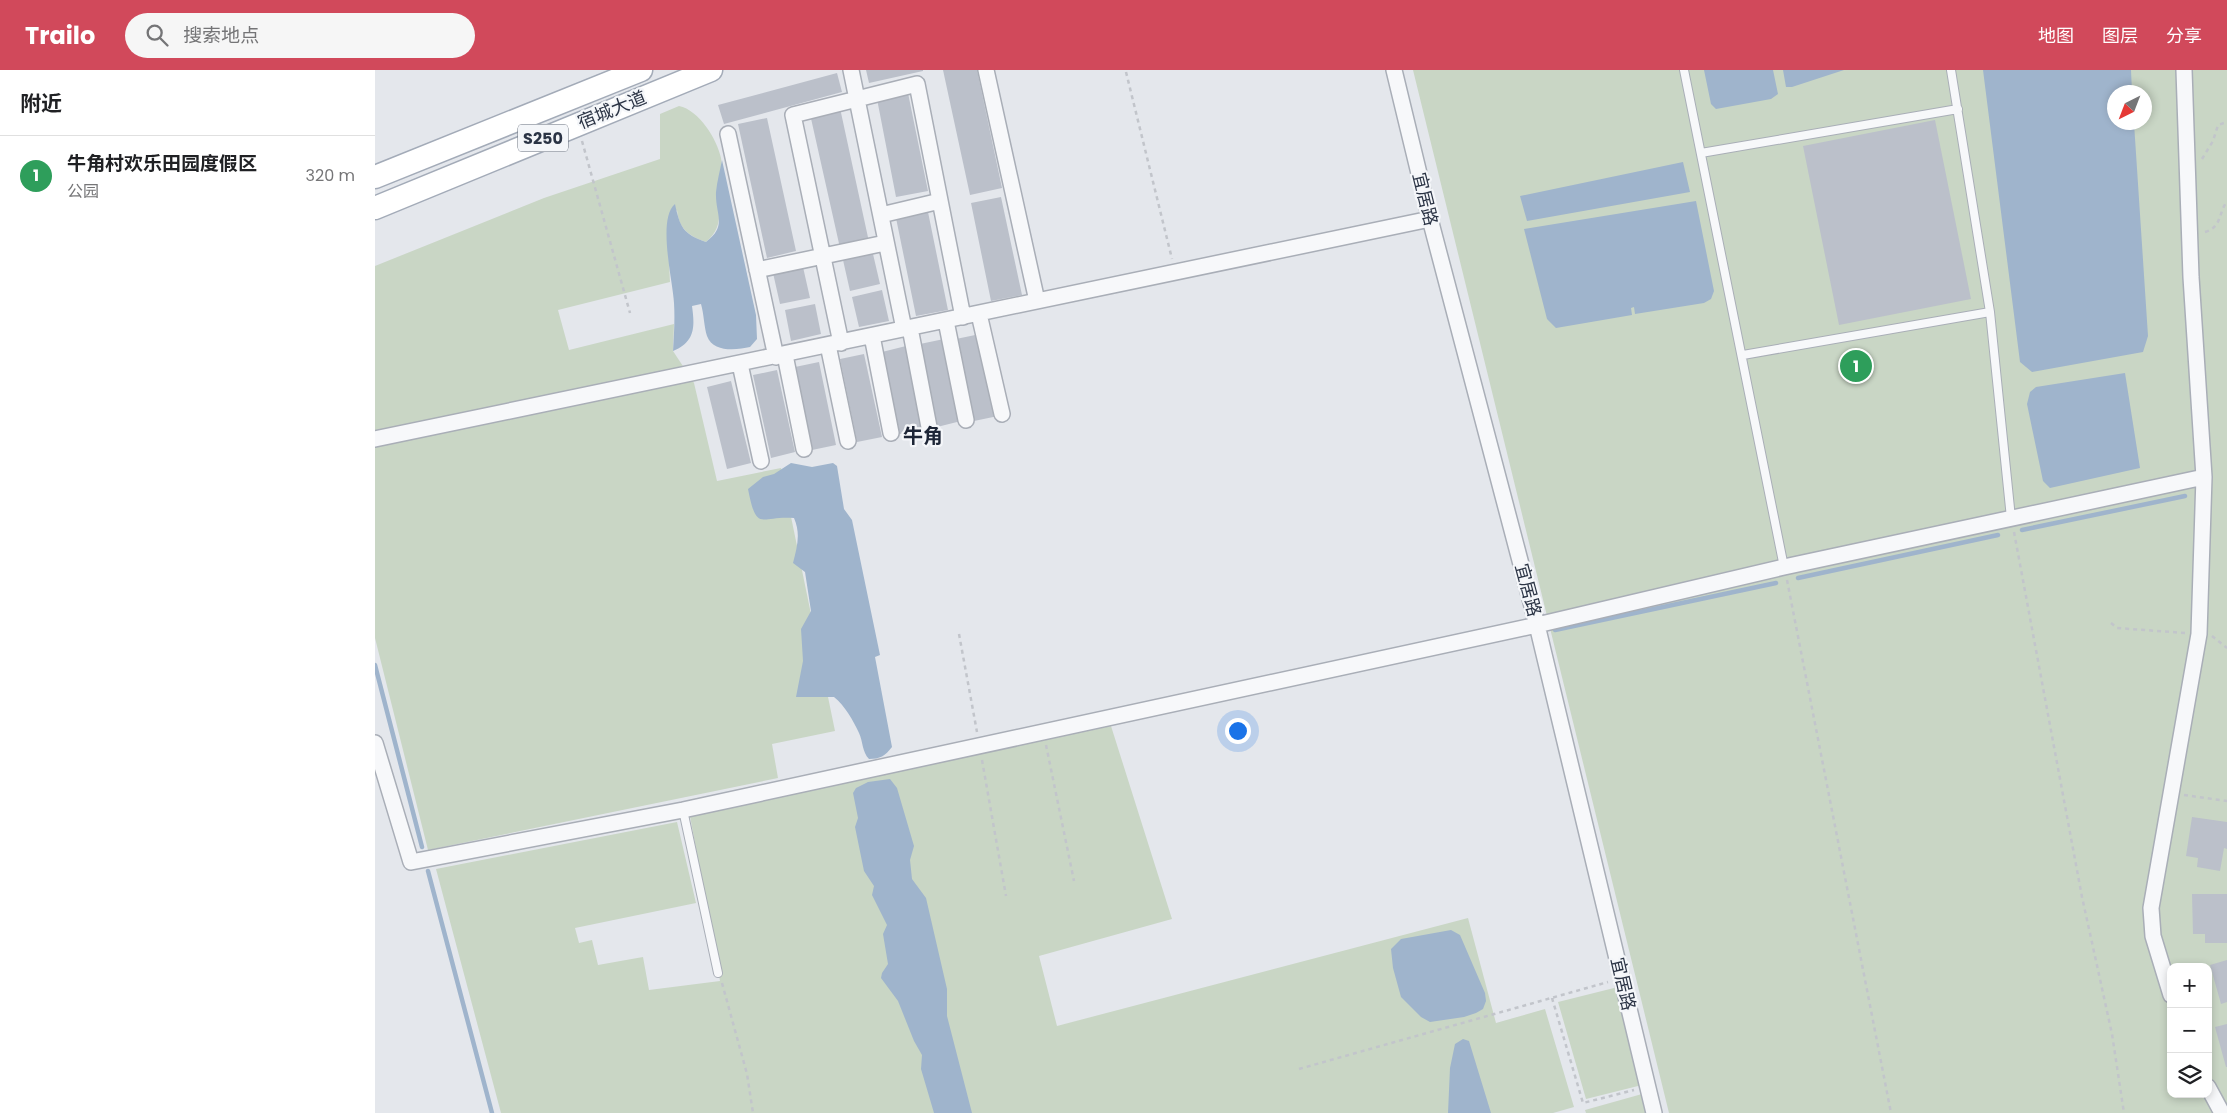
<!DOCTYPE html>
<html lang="zh">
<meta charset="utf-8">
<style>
body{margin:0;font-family:Poppins,"Noto Sans SC",sans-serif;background:#f6f6f6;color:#202124}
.controls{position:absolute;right:15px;bottom:15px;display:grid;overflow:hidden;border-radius:10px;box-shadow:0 2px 8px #0003}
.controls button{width:45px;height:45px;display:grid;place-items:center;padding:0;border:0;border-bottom:1px solid #e0e0e0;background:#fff;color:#202124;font:25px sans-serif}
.compass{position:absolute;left:1732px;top:15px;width:45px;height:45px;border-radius:50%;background:#fff;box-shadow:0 2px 8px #0003;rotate:222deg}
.you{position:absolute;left:862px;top:660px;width:18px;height:18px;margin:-12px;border:4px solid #fff;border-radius:50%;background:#1a73e8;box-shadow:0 0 0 8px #1a73e833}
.badge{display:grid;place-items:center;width:32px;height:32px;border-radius:50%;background:#d1495b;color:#fff;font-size:16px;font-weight:700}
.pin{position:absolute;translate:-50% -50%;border:2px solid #fff;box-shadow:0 1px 5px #0006}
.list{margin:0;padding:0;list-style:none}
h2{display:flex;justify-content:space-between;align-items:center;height:65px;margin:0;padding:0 20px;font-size:21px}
h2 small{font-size:16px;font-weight:400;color:#757577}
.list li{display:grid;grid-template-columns:32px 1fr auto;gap:15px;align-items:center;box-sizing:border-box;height:80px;padding:0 20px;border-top:1px solid #e0e0e0}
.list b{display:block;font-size:19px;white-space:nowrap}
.list p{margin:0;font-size:16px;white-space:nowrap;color:#757577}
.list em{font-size:16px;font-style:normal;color:#757577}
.icon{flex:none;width:28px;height:28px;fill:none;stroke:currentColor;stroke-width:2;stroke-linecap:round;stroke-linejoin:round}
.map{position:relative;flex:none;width:1852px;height:1043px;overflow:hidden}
header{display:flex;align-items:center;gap:30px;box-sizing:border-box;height:70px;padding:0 25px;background:#d1495b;color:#fff}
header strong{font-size:24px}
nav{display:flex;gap:28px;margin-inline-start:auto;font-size:18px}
.search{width:350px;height:45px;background:#f6f6f6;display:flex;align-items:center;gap:12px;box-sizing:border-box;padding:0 18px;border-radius:28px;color:#757577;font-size:19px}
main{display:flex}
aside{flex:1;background:#fff}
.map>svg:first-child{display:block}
.green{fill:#c9d6c5;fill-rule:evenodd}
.water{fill:#9fb4cc}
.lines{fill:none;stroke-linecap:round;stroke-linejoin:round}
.stream{stroke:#9fb4cc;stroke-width:4.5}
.building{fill:#bbc0ca}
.service-casing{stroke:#a9aeb7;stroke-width:10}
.minor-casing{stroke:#a9aeb7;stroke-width:18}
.primary-casing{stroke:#a3abb8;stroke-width:25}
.path{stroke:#c2c5cb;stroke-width:2.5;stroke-dasharray:4 4;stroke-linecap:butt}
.service{stroke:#f7f8fa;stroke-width:8}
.minor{stroke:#f7f8fa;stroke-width:15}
.primary{stroke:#fff;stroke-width:22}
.labels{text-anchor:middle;stroke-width:4.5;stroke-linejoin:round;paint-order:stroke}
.shield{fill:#f4f6f9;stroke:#676e7b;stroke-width:1}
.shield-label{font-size:16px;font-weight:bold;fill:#2b3445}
.street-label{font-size:18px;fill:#2b3445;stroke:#f4f6f9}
.quarter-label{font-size:20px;font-weight:bold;fill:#1d2536;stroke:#f4f6f9}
</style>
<header>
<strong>Trailo</strong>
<div class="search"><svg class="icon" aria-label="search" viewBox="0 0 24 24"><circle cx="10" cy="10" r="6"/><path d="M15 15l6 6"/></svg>搜索地点</div>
<nav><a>地图</a><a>图层</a><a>分享</a></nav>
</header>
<main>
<aside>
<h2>附近<small></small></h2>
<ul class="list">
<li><span class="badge" style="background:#2e9e5b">1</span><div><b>牛角村欢乐田园度假区</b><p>公园</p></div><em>320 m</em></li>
</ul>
</aside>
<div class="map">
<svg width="1852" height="1043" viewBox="0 0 1852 1043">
<rect width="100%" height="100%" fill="#e4e7ec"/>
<!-- green -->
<path class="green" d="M 1038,0 L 1852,0 L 1852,1043 L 1294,1043 ZM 1740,22 L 1770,22 L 1770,52 L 1740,52 ZM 1796,897 L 1833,897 L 1833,1024 L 1796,1024 Z
M 304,36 C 324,40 342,69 346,88 C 348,97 343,110 343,119 C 344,140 349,157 331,172 C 314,166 304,159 302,140 L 292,155 L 295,212 L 183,240 L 194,280 L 299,254 L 298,281 L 319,313 L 342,411 L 406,398 L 460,661 L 397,674 L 403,708 L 53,780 L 0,568 L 0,196 L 169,128 L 285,89 L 285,44 Z
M 736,656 L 797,849 L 664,886 L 682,956 L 1093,848 L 1121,953 L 1170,939 L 1199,1037 L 1178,1043 L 126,1043 L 61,799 L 302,752 L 321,833 L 200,858 L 204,873 L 217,870 L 223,895 L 268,887 L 274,920 L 345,911 L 315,746 Z
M 1243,917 L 1267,1015 L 1211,1029 L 1183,932 Z
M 1267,1024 L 1272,1043 L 1211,1043 L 1210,1040 Z"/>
<!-- water -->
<path class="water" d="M 1329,0 L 1398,0 L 1403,24 L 1396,29 L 1341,39 L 1336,34 Z
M 1408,0 L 1469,0 L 1417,17 L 1411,17 Z
M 1608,0 L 1756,0 L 1757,22 L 1740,22 L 1740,52 L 1759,53 L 1773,266 L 1768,282 L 1657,302 L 1645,292 Z
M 347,90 L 381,245 L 382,269 L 375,277 C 362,280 338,283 332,266 C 329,257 329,244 326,234 L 317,236 C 320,257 320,272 298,281 C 299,265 300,249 299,233 C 298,211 282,149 300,134 C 305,157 308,164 331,172 C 353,155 340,145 341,122 C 342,111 345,101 347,90 Z
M 1308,92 L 1315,122 L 1152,151 L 1145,126 Z
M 1321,131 L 1339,221 L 1336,229 L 1329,233 L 1260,244 L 1259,237 L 1256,238 L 1257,245 L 1181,258 L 1172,249 L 1149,159 Z
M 1750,303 L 1765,398 L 1675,418 L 1668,411 L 1652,334 L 1655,322 L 1661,317 Z
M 416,393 L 437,397 L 458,393 L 462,396 L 469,439 L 477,450 L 505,585 L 500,587 L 517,677 C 510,686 505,689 494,689 C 487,682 488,671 484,663 C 478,650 470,636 459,627 L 421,627 L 428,591 L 426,559 L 436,541 L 430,502 L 418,493 C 422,477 426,464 419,448 C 385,445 382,464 373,419 L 388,407 L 399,404 Z
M 515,709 L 522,718 L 539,776 L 535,790 L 537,809 L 551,828 L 572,919 L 572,946 L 597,1043 L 559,1043 L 546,999 L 547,985 L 539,971 L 523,931 L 506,908 L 507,903 L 513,894 L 508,864 L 512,855 L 497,825 L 499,816 L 489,801 L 480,757 L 483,748 L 478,723 L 481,718 L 493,712 Z
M 1076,860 L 1085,865 L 1110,923 L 1111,931 L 1108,939 L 1101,943 L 1089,947 L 1055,952 L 1046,947 L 1026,927 L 1018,898 L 1016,879 L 1026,869 Z
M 1088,969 L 1094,971 L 1116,1043 L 1073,1043 L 1075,998 L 1080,974 Z"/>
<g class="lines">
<!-- stream -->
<path class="stream" d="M 1647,460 L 1810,426
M 1423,508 L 1623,465
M 1180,560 L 1401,513
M 0,595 L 47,777
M 53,801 L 117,1043"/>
</g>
<!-- building -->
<path class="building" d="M 491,0 L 548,0 L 548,1 L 494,13 Z
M 568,0 L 602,0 L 627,118 L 595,125 Z
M 462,3 L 467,22 L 349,54 L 343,35 Z
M 533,23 L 553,121 L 521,127 L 502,29 Z
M 465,38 L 494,172 L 465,178 L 435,44 Z
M 392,48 L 421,181 L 392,188 L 363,54 Z
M 1560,50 L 1596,229 L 1464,255 L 1428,76 Z
M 626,127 L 647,225 L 616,231 L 596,133 Z
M 553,142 L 573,240 L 541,246 L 521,148 Z
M 498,184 L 505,214 L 475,221 L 468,190 Z
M 428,197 L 435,228 L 405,234 L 398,203 Z
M 507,220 L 514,251 L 484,257 L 477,227 Z
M 440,234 L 446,264 L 416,271 L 410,240 Z
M 605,264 L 623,346 L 599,351 L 581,269 Z
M 569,269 L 586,351 L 562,357 L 545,274 Z
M 531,276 L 549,359 L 525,364 L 507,282 Z
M 489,284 L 507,367 L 482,372 L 465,289 Z
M 444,292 L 461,375 L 437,380 L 420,297 Z
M 402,300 L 420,382 L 396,388 L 378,305 Z
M 356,311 L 376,393 L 352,399 L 332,317 Z
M 1817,747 L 1852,752 L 1852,779 L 1849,778 L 1845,801 L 1822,797 L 1823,788 L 1811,786 Z
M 1817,824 L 1852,824 L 1852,873 L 1830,873 L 1830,864 L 1818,864 Z
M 1852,890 L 1852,932 L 1846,934 L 1835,895 Z
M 1852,954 L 1852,997 L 1851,997 L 1840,957 Z"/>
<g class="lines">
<defs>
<path id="service" d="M 1309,0 L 1409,497
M 1576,0 L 1615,242 L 1636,448
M 1326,83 L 1583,39
M 1368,285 L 1615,242
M 308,740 L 343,903"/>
<path id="minor" d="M 476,0 L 529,259
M 611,0 L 662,231
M 1019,0 L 1055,149 L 1162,555 L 1279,1043
M 353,64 L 401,287
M 506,145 L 565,131
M 382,200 L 510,173
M 604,244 L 627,344
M 571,251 L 591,350
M 535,258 L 554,357
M 497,266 L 516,363
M 466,273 L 418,45 L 542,14 L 588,247
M 453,275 L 473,371
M 410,285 L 429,379
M 365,294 L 386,391
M 0,369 L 1055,149
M 0,673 L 36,792 L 308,740 L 1162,555 L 1409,497 L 1829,407
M 1796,925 L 1778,866 L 1776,838 L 1824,564 L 1829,407 L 1816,207 L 1809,0
M 1833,1017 L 1847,1043"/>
<path id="primary" d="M 0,107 L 266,0
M 0,138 L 336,0"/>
</defs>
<!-- service casing -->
<use href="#service" class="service-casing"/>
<!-- minor casing -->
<use href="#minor" class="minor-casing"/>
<!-- primary casing -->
<use href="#primary" class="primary-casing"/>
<!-- path -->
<path class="path" d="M 751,2 L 797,189
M 207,71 L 255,243
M 1827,89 L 1838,71 L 1843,55 L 1852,52
M 1830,162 C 1847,157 1843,144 1852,131
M 1639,462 L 1707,827 L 1737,964 L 1749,1043
M 1412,510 L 1516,1043
M 1736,553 L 1742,558 L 1810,563
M 584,564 L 602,662
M 1837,566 L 1852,578
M 671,675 L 699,811
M 607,690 L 631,826
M 1809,725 L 1852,731
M 347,913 L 372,1004 L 378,1043
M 1177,928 L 1208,1033 L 1259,1020
M 924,999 L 1233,912"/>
<!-- service -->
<use href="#service" class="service"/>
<!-- minor -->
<use href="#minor" class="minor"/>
<!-- primary -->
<use href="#primary" class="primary"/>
</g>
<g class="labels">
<!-- shield labels -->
<rect class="shield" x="143" y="54.5" width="50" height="27" rx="4"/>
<g class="shield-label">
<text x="168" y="74">S250</text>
</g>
<!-- street labels -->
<g class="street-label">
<text transform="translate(237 40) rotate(-22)" y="6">宿城大道</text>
<text transform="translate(1050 129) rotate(76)" y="6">宜居路</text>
<text transform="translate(1153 520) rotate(75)" y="6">宜居路</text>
<text transform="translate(1248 914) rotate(77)" y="6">宜居路</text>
</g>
<!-- quarter labels -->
<g class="quarter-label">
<text x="548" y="373">牛角</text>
</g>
</g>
</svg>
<div class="controls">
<button>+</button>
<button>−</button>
<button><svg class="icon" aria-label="layers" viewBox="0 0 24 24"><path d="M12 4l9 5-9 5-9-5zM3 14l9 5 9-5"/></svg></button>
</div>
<svg class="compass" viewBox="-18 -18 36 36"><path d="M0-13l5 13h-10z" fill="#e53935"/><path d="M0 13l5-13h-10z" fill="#757577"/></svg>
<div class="you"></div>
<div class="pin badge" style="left:1481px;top:296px;background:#2e9e5b">1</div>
</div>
</main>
